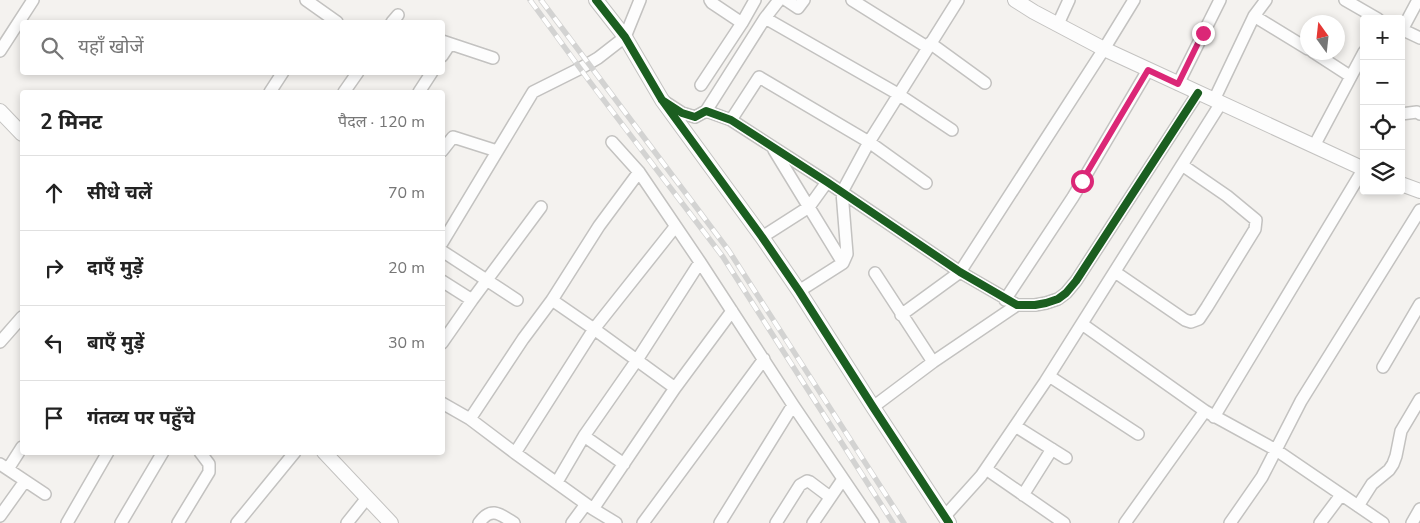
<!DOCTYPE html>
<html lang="hi">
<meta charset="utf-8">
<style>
body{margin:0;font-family:"Nunito Sans","Noto Sans Devanagari",sans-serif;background:#f2f2f2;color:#222}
.controls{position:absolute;right:15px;top:15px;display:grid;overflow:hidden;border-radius:5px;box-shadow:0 2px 8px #0003}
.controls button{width:45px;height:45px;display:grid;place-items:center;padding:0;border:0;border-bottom:1px solid #e0e0e0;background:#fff;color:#222;font:25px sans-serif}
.compass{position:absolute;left:1300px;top:15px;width:45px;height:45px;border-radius:50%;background:#fff;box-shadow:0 2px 8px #0003;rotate:345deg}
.stop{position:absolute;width:15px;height:15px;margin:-11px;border:4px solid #db2777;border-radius:50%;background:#fff}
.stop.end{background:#db2777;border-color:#fff;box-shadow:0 1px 5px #0008}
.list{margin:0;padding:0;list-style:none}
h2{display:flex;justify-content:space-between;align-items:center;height:65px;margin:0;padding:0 20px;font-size:21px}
h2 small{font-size:16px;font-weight:400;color:#767676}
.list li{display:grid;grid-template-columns:32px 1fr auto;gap:15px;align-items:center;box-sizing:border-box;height:75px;padding:0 20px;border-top:1px solid #e0e0e0}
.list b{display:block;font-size:19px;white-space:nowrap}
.list em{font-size:16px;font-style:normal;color:#767676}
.icon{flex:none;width:28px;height:28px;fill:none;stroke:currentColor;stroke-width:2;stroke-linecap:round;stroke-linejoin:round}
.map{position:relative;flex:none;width:1420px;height:523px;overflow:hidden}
.search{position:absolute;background:#fff;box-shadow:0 2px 8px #0003;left:20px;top:20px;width:425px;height:55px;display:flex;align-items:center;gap:12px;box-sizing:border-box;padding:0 18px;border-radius:5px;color:#767676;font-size:19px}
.panel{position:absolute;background:#fff;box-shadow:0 2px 8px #0003;left:20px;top:90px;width:425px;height:365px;border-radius:5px}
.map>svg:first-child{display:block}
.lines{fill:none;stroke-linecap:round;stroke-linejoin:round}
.minor-casing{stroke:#c3c2c0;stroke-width:14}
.tertiary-casing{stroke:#c3c2c0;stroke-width:16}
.minor{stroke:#fdfdfd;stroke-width:11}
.tertiary{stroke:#fdfdfd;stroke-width:14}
.rail-casing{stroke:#d3d3d2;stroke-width:5.5}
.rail{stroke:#fff;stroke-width:4;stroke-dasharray:11;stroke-linecap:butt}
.cycleway-casing{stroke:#fff;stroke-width:11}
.cycleway{stroke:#1b5e20;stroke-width:8}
.route{stroke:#db2777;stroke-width:6}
</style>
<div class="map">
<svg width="1420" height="523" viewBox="0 0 1420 523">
<rect width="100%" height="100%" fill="#f4f2ef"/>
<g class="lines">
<defs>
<path id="minor" d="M 306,0 L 337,22
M 710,0 L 712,3 L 742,23
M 786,0 L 798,8 L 804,0
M 852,0 L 927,47
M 1345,0 L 1378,19
M 1254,16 L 1308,49
M 765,18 L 898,94 L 952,130
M 392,22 L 398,15
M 1058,24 L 1069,0
M 1401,29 L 1420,38
M 1402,30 L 1418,0
M 442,41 L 493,58
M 930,43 L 985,83
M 0,51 L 33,0
M 1313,52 L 1350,76
M 442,56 L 450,44
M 1178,84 L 1220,0
M 701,85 L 742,23 L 755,0
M 270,92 L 283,72
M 344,92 L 358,72
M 419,92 L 432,72
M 1214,100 L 1254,16 L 1266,0
M 665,102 L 682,113 L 695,117 L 706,111 L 731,120 L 827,182 L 960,272 L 1017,305 L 1035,305 L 1046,303 L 1058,299 L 1066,293 L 1076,281 L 1198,93
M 706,111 L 765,18 L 779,0
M 1401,114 L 1417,112 L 1420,114
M 731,120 L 759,77 L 869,142 L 926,183
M 612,142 L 639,172 L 700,262 L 793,405 L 873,523
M 1314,146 L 1364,52
M 774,150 L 843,263
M 442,151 L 453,137 L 497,151
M 762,237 L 809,207 L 827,182
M 442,243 L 533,92 L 581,68 L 598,58 L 625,37 L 640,0
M 442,251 L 517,300
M 1115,272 L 1185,320 L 1191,322 L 1199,319 L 1207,307 L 1255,229 L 1256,220 L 1227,196 L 1182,165
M 875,273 L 933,362
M 442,281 L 472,300 L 541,207
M 799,291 L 843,263 L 847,254 L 842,192 L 869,142 L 958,0
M 552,300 L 594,329 L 675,388
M 1005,300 L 1073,197 L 1148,70
M 901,315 L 960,272 L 1104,49 L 1134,0
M 1082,324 L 1205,411 L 1276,450 L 1383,523
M 0,342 L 22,317
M 442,343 L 472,300
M 1383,367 L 1420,304
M 1049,376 L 1138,434
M 442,403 L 470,419 L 515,453 L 593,509 L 616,523
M 873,407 L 933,362 L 1017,305
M 1214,417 L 1364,168
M 470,419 L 523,339 L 552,300 L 599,226 L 639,172
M 1015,426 L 1066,458
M 584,436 L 624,464
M 515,453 L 594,329 L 675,227
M 0,464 L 45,494
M 8,469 L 22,447
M 986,469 L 1064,523
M 557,482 L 584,436 L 637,360 L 700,262
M 1023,495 L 1052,449
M 1358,506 L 1372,484 L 1389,470 L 1393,464 L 1396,456 L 1401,431 L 1420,399
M 593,509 L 675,388 L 732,311
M 0,516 L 25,481
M 945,516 L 981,476 L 1045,382 L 1221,103
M 67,523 L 108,452
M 121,523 L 163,452
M 178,523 L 209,472 L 209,464 L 200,452
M 237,523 L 295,452
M 347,523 L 367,498
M 479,523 C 491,506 500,514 514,523
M 572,523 L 586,504
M 643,523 L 764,359
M 720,523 L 793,405
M 776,523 L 800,485 L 807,481 L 810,482 L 830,497
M 813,523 L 843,479
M 1125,523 L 1205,411
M 1230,523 L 1262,477 L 1301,401 L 1420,210
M 1320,523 L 1341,495
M 1412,523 L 1420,509"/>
<path id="tertiary" d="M 596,0 L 625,37 L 662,100 L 762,237 L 799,291 L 873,407 L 949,523
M 1015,0 L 1034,12 L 1104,49 L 1364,169
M 0,111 L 22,134
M 1401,184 L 1420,191
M 324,452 L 391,523"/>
</defs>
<!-- minor casing -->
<use href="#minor" class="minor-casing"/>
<!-- tertiary casing -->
<use href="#tertiary" class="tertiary-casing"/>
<!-- minor -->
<use href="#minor" class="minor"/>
<!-- tertiary -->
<use href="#tertiary" class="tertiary"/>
<defs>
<path id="rail" d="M 530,0 L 590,82 L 723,257 L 893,523
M 541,0 L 729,251 L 904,523"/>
</defs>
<!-- rail casing -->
<use href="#rail" class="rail-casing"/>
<!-- rail -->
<use href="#rail" class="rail"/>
<defs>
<path id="cycleway" d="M 596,0 L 625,37 L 662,100 L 762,237 L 799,291 L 873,407 L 949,523
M 662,100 L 682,113 L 695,117 L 706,111 L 731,120 L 827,182 L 960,272 L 1017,305 L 1035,305 L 1046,303 L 1058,299 L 1066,293 L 1076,281 L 1198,93"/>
</defs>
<!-- cycleway casing -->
<use href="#cycleway" class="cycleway-casing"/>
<!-- cycleway -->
<use href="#cycleway" class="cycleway"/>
</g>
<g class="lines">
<!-- route -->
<path class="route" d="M 1082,181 L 1148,70 L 1178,84 L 1203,33"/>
</g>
</svg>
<div class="controls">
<button>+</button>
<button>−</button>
<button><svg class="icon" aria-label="locate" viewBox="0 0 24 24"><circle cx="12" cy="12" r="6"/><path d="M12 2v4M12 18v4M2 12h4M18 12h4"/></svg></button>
<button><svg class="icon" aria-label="layers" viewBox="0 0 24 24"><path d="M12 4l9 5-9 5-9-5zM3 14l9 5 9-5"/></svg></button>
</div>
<svg class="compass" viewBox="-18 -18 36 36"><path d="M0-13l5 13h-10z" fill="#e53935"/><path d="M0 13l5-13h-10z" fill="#767676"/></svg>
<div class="stop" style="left:1082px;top:181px"></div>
<div class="stop end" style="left:1203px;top:33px"></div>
<div class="search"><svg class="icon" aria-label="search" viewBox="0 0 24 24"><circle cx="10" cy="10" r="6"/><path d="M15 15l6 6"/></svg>यहाँ खोजें</div>
<section class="panel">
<h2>2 मिनट<small>पैदल · 120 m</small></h2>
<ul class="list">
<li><svg class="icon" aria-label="ahead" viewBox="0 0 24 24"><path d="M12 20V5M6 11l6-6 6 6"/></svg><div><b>सीधे चलें</b></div><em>70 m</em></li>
<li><svg class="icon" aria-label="right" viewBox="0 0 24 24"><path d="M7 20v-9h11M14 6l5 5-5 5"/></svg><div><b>दाएँ मुड़ें</b></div><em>20 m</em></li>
<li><svg class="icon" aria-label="left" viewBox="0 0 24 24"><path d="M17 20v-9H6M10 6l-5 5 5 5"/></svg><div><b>बाएँ मुड़ें</b></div><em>30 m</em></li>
<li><svg class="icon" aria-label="arrive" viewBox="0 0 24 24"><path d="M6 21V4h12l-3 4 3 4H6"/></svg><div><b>गंतव्य पर पहुँचे</b></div></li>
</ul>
</section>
</div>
